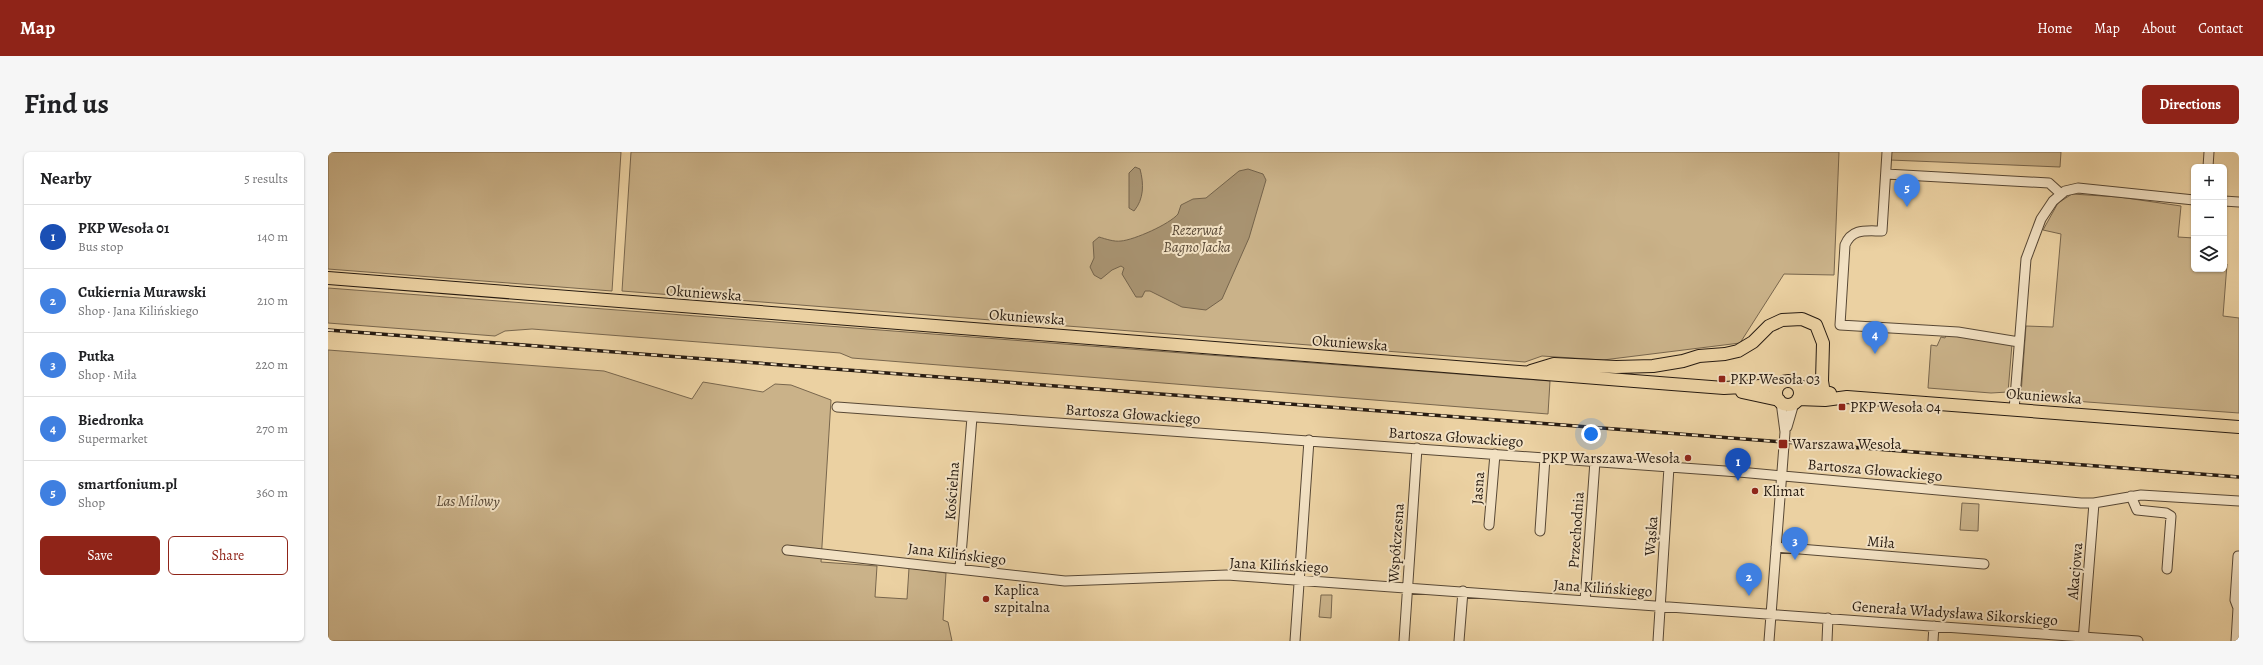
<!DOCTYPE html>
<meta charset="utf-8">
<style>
body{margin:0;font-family:Alegreya,serif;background:#f6f6f6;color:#202124}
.controls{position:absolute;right:12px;top:12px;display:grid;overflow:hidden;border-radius:6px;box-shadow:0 1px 3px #0004}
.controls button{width:36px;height:36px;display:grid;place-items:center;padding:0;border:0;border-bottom:1px solid #e0e0e0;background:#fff;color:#202124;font:20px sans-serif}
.you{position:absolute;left:1263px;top:282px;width:14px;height:14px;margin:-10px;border:3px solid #fff;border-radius:50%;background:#1a73e8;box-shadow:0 0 0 6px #1a73e833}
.badge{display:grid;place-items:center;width:26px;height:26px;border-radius:50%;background:#8f2418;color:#fff;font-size:13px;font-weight:700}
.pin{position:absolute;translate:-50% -33px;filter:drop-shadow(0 1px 2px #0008)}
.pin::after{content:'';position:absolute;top:21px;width:14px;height:12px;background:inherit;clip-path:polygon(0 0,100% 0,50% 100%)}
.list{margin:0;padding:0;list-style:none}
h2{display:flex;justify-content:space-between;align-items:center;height:52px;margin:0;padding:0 16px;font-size:17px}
h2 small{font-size:13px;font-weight:400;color:#757577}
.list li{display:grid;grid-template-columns:26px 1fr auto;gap:12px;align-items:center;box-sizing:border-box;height:64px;padding:0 16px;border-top:1px solid #e0e0e0}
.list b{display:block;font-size:15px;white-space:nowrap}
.list p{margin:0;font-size:13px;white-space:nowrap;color:#757577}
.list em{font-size:13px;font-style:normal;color:#757577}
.actions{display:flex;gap:8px;padding:12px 16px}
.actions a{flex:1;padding:9px 0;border:1px solid #8f2418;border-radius:6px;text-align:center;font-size:14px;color:#8f2418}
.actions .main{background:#8f2418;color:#fff}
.icon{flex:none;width:22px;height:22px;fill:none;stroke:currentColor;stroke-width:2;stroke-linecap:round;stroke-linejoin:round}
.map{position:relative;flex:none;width:1911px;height:489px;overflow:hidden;border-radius:6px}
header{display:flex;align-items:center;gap:24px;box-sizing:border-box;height:56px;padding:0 20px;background:#8f2418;color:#fff}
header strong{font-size:19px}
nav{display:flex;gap:22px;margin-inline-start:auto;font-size:14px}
.intro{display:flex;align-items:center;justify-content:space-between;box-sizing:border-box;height:96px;padding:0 24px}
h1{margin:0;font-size:28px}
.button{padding:10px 18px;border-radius:6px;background:#8f2418;color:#fff;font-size:14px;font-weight:700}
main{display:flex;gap:24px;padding:0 24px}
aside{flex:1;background:#fff;border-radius:6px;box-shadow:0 1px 3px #0004}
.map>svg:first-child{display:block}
.green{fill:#cab289;stroke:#78664d}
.water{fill:#a89371;stroke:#74634b}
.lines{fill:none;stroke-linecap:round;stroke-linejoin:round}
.minor-casing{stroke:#584835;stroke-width:11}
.major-casing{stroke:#271b11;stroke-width:14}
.minor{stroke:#f2e1c3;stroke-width:9}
.major{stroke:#ebd1a2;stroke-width:12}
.rail-casing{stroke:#271b11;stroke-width:3.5}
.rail{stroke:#f2e1c3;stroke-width:2;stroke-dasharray:6;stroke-linecap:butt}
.poi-dot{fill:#8f2418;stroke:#f2e1c3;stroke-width:1.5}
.labels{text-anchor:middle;stroke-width:4;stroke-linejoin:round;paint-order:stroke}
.park-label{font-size:15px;font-style:italic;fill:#584835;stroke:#f2e1c3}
.street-label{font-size:15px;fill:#271b11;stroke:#f2e1c3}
.poi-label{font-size:15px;fill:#271b11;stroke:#f2e1c3;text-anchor:start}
</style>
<header>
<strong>Map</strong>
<nav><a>Home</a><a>Map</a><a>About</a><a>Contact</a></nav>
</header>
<div class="intro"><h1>Find us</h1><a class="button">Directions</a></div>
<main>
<aside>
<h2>Nearby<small>5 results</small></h2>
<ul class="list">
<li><span class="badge" style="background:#1a4fb4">1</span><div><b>PKP Wesoła 01</b><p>Bus stop</p></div><em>140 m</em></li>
<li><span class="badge" style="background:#3f7fe0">2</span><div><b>Cukiernia Murawski</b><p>Shop · Jana Kilińskiego</p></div><em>210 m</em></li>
<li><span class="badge" style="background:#3f7fe0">3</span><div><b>Putka</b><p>Shop · Miła</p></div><em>220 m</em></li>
<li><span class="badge" style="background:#3f7fe0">4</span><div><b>Biedronka</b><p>Supermarket</p></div><em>270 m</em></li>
<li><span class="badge" style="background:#3f7fe0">5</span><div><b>smartfonium.pl</b><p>Shop</p></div><em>360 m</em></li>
</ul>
<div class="actions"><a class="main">Save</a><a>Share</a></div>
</aside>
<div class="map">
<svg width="1911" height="489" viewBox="0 0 1911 489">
<rect width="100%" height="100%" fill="#ebd1a2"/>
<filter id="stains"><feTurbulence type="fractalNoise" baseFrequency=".005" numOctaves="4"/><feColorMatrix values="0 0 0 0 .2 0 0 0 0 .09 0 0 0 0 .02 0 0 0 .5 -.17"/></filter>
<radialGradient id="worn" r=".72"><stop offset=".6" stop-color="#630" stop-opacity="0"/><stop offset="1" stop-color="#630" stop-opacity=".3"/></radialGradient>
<!-- green -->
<path class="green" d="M 0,0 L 293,0 L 284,139 L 0,117 Z
M 303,0 L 1511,0 L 1506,123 L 1456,122 L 1412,191 L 1275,208 L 1214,204 L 1197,210 L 294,139 Z
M 1562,0 L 1733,0 L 1732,15 L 1562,8 Z
M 1744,42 L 1791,45 L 1853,54 L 1850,85 L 1866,86 L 1866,117 L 1896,117 L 1896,112 L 1899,112 L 1895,164 L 1911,166 L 1911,261 L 1718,247 L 1693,242 L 1698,174 L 1725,175 L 1733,82 L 1715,78 L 1730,51 Z
M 0,136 L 1222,229 L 1220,262 L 524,206 L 512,201 L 204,177 L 177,179 L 167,184 L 0,171 Z
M 1618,183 L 1684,192 L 1680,240 L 1663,241 L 1600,236 L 1603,193 L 1609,194 L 1613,185 L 1617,186 Z
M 0,198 L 276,219 L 364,247 L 375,230 L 435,240 L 447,232 L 463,233 L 503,248 L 493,410 L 549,414 L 547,445 L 579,447 L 581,416 L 618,421 L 615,468 L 620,470 L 624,489 L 0,489 Z
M 1634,351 L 1651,352 L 1650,379 L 1632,378 Z
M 993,443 L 1004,443 L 1003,466 L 991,465 Z"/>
<!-- water -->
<path class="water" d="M 807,15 L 812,17 C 816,32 816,47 806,59 L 801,56 L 801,21 Z
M 920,17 L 935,22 L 938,28 L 921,86 L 894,147 L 878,158 L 854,155 L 822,139 L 817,139 L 814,145 L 808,145 L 794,122 L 796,116 L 793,114 L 784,118 L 773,127 L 766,123 L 762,115 L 766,106 L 765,90 L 771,85 C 778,87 786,90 793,89 C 806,88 842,72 850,62 C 851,59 852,56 853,53 L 865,47 L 878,46 L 911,19 Z"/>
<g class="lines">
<defs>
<path id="minor" d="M 1559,0 L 1554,79 C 1538,79 1524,76 1517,93 L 1512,173 L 1630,180 L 1691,190
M 1880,15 L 1881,0
M 1558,22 L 1721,31 L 1732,41
M 1896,49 L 1911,50
M 509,255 L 1411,320 L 1753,351 L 1766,351 L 1813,343 L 1911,349
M 1686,258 L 1698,107 L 1713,67 L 1725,49 L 1737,39 L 1750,36 L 1866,48
M 1459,275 L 1466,251
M 1803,344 L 1809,358 L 1838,361 L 1843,364 L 1839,417
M 1161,373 L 1167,302
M 1212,379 L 1217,306
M 1448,395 L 1656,412
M 459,398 L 737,429 L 899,423 L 1810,489
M 632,416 L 644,265
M 1257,449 L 1267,309
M 967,489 L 981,288
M 1076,489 L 1089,296
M 1131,489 L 1135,439
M 1330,489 L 1341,315
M 1441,489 L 1457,280 L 1453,250
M 1499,489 L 1500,466
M 1605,489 L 1606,474
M 1755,489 L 1766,351
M 1908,489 L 1910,456 L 1907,448 L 1910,404"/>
<path id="major" d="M 0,126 L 1344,232 L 1396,236 L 1451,233
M 1203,219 L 1226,212 L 1288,215 L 1325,214 L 1355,209 L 1371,204 L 1397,202 L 1410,199 L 1425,190 L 1441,174 L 1454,168 L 1474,167 L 1488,173 L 1495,191 L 1494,229 L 1497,248
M1448 241a12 12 0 1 1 24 0a12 12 0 1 1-24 0Z
M 1470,234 L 1502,241
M 1414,240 L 1451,248
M 1470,247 L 1497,248 L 1519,245 L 1911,275"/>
</defs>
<!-- minor casing -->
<use href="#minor" class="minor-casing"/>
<!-- major casing -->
<use href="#major" class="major-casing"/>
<!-- minor -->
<use href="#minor" class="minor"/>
<!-- major -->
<use href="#major" class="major"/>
<defs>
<path id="rail" d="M 0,178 L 1911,325"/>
</defs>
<!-- rail casing -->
<use href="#rail" class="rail-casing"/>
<!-- rail -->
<use href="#rail" class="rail"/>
</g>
<!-- markers -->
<g class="poi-dot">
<rect x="1390" y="223" width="8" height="8" rx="2"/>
<rect x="1510" y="251" width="8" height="8" rx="2"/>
<rect x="1450" y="287" width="10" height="10" rx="2"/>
<circle cx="1360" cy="306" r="4"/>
<circle cx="1427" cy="339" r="4"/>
<circle cx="658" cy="447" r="4"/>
</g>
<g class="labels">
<!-- park labels -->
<g class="park-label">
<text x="869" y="83">Rezerwat<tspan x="869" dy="17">Bagno Jacka</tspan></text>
<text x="140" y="354">Las Milowy</text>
</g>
<!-- street labels -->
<g class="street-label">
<text transform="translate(376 141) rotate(4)" y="5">Okuniewska</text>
<text transform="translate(699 165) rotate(4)" y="5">Okuniewska</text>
<text transform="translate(1022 191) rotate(4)" y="5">Okuniewska</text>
<text transform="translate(1716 244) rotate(4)" y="5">Okuniewska</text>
<text transform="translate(805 262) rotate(4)" y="5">Bartosza Głowackiego</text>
<text transform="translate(1128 285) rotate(4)" y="5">Bartosza Głowackiego</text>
<text transform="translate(1547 318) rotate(5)" y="5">Bartosza Głowackiego</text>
<text transform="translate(1150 336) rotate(-86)" y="5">Jasna</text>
<text transform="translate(624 339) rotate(-86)" y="5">Kościelna</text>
<text transform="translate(1248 378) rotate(-86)" y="5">Przechodnia</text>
<text transform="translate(1323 384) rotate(-86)" y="5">Wąska</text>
<text transform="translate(1553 390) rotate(5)" y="5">Miła</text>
<text transform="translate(1068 391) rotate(-86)" y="5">Współczesna</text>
<text transform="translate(629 402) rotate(7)" y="5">Jana Kilińskiego</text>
<text transform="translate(951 413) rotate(3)" y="5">Jana Kilińskiego</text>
<text transform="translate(1747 419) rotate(-85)" y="5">Akacjowa</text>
<text transform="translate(1275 436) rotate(4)" y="5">Jana Kilińskiego</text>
<text transform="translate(1627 461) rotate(4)" y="5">Generała Władysława Sikorskiego</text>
</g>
<!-- poi labels -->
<g class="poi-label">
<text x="1402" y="232">PKP Wesoła 03</text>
<text x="1522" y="260">PKP Wesoła 04</text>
<text x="1464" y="297">Warszawa Wesoła</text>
<text x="1352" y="311" text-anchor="end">PKP Warszawa Wesoła</text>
<text x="1435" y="344">Klimat</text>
<text x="666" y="443">Kaplica<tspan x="666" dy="17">szpitalna</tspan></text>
</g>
</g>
<rect width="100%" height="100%" filter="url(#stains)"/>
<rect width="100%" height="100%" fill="url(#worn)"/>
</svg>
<div class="controls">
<button>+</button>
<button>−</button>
<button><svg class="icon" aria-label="layers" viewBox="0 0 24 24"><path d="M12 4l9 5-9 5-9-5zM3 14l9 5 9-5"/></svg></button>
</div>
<div class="you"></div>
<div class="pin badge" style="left:1410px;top:329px;background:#1a4fb4">1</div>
<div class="pin badge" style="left:1421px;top:444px;background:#3f7fe0">2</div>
<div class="pin badge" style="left:1467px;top:408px;background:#3f7fe0">3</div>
<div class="pin badge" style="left:1547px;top:202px;background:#3f7fe0">4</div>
<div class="pin badge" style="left:1579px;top:55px;background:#3f7fe0">5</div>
</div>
</main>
